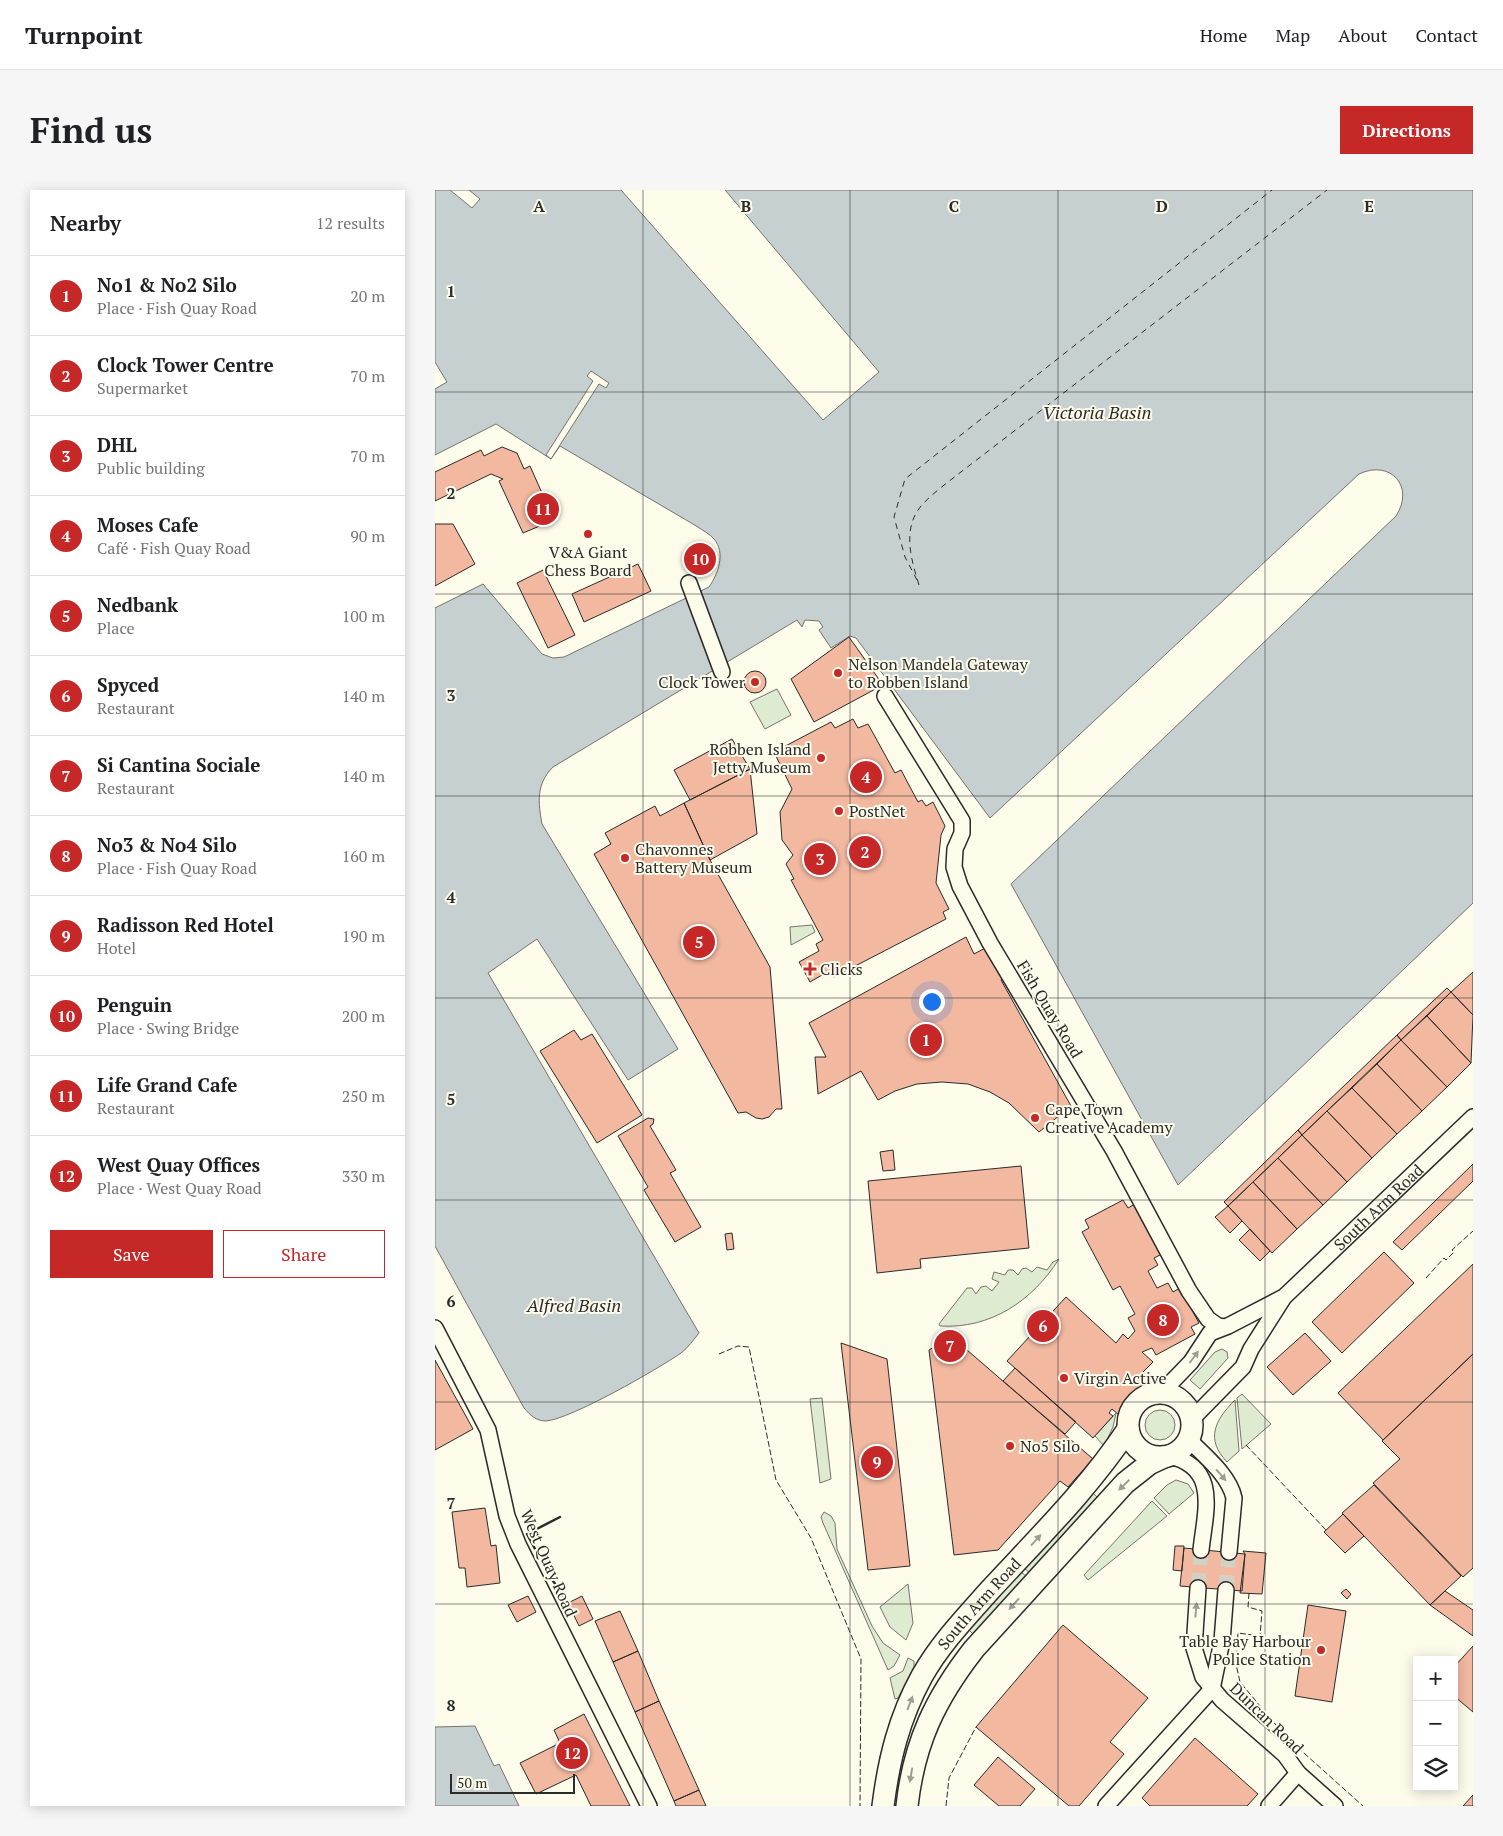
<!DOCTYPE html>
<meta charset="utf-8">
<style>
body{margin:0;font-family:"PT Serif",serif;background:#f6f6f6;color:#202124}
.controls{position:absolute;right:15px;bottom:15px;display:grid;overflow:hidden;border-radius:0px;box-shadow:0 2px 12px #0003}
.controls button{width:45px;height:45px;display:grid;place-items:center;padding:0;border:0;border-bottom:1px solid #e0e0e0;background:#fff;color:#202124;font:25px sans-serif}
.scale{position:absolute;left:15px;bottom:12px;width:125px;box-sizing:border-box;padding-left:5px;border:2px solid #2b2b2b;border-top:0;font-size:14px;line-height:18px;white-space:nowrap;color:#2b2b2b;-webkit-text-stroke:4px #fdfbea;paint-order:stroke}
.you{position:absolute;left:496px;top:811px;width:18px;height:18px;margin:-12px;border:4px solid #fff;border-radius:50%;background:#1a73e8;box-shadow:0 0 0 8px #1a73e833}
.badge{display:grid;place-items:center;width:32px;height:32px;border-radius:50%;background:#c62828;color:#fff;font-size:16px;font-weight:700}
.pin{position:absolute;translate:-50% -50%;border:2px solid #fff;box-shadow:0 1px 5px #0006}
.list{margin:0;padding:0;list-style:none}
h2{display:flex;justify-content:space-between;align-items:center;height:65px;margin:0;padding:0 20px;font-size:21px}
h2 small{font-size:16px;font-weight:400;color:#757577}
.list li{display:grid;grid-template-columns:32px 1fr auto;gap:15px;align-items:center;box-sizing:border-box;height:80px;padding:0 20px;border-top:1px solid #e0e0e0}
.list b{display:block;font-size:19px;white-space:nowrap}
.list p{margin:0;font-size:16px;white-space:nowrap;color:#757577}
.list em{font-size:16px;font-style:normal;color:#757577}
.actions{display:flex;gap:10px;padding:15px 20px}
.actions a{flex:1;padding:11px 0;border:1px solid #c62828;border-radius:0px;text-align:center;font-size:18px;color:#c62828}
.actions .main{background:#c62828;color:#fff}
.icon{flex:none;width:28px;height:28px;fill:none;stroke:currentColor;stroke-width:2;stroke-linecap:round;stroke-linejoin:round}
.map{position:relative;flex:none;width:1038px;height:1616px;overflow:hidden;border-radius:0px}
header{display:flex;align-items:center;gap:30px;box-sizing:border-box;height:70px;padding:0 25px;background:#fff;border-bottom:1px solid #e0e0e0}
header strong{font-size:24px}
nav{display:flex;gap:28px;margin-inline-start:auto;font-size:18px}
.intro{display:flex;align-items:center;justify-content:space-between;box-sizing:border-box;height:120px;padding:0 30px}
h1{margin:0;font-size:35px}
.button{padding:12px 22px;border-radius:0px;background:#c62828;color:#fff;font-size:18px;font-weight:700}
main{display:flex;gap:30px;padding:0 30px}
aside{flex:1;background:#fff;border-radius:0px;box-shadow:0 2px 12px #0003}
.map>svg:first-child{display:block}
.green{fill:#deebd1;stroke:#74746e}
.water{fill:#c7d0d0;stroke:#74746e}
.pier{fill:#fdfbea;stroke:#74746e}
.lines{fill:none;stroke-linecap:round;stroke-linejoin:round}
.ferry{stroke:#2b2b2b;stroke-width:1;stroke-dasharray:6 5;stroke-linecap:butt}
.building{fill:#f2b8a0;stroke:#2b2b2b}
.street-tunnel{stroke:#d3d1c4;stroke-width:15;stroke-dasharray:15 8;stroke-linecap:butt}
.street-casing{stroke:#2b2b2b;stroke-width:18}
.secondary-casing{stroke:#2b2b2b;stroke-width:24}
.street{stroke:#fdfbea;stroke-width:15}
.secondary{stroke:#fdfbea;stroke-width:21}
.fence{stroke:#2b2b2b;stroke-width:1;stroke-dasharray:6 2.5;stroke-linecap:butt}
.wall{stroke:#2b2b2b;stroke-width:2.5}
.oneway{fill:#9e9d94}
.grid{fill:none;stroke:#2b2b2b;stroke-width:1;stroke-opacity:0.55}
.poi-dot{fill:#c62828;stroke:#fdfbea;stroke-width:2}
.labels{text-anchor:middle;stroke-width:4;stroke-linejoin:round;paint-order:stroke}
.poi-label{font-size:16px;fill:#2b2b2b;stroke:#fdfbea;text-anchor:start}
.street-label{font-size:16px;fill:#2b2b2b;stroke:#fdfbea}
.water-label{font-size:18px;font-style:italic;fill:#2b2b2b;stroke:#fdfbea}
.grid-label{font-size:16px;text-anchor:middle;font-weight:bold;fill:#2b2b2b;stroke:#fdfbea;stroke-width:4;stroke-linejoin:round;paint-order:stroke}
</style>
<header>
<strong>Turnpoint</strong>
<nav><a>Home</a><a>Map</a><a>About</a><a>Contact</a></nav>
</header>
<div class="intro"><h1>Find us</h1><a class="button">Directions</a></div>
<main>
<aside>
<h2>Nearby<small>12 results</small></h2>
<ul class="list">
<li><span class="badge">1</span><div><b>No1 &amp; No2 Silo</b><p>Place · Fish Quay Road</p></div><em>20 m</em></li>
<li><span class="badge">2</span><div><b>Clock Tower Centre</b><p>Supermarket</p></div><em>70 m</em></li>
<li><span class="badge">3</span><div><b>DHL</b><p>Public building</p></div><em>70 m</em></li>
<li><span class="badge">4</span><div><b>Moses Cafe</b><p>Café · Fish Quay Road</p></div><em>90 m</em></li>
<li><span class="badge">5</span><div><b>Nedbank</b><p>Place</p></div><em>100 m</em></li>
<li><span class="badge">6</span><div><b>Spyced</b><p>Restaurant</p></div><em>140 m</em></li>
<li><span class="badge">7</span><div><b>Si Cantina Sociale</b><p>Restaurant</p></div><em>140 m</em></li>
<li><span class="badge">8</span><div><b>No3 &amp; No4 Silo</b><p>Place · Fish Quay Road</p></div><em>160 m</em></li>
<li><span class="badge">9</span><div><b>Radisson Red Hotel</b><p>Hotel</p></div><em>190 m</em></li>
<li><span class="badge">10</span><div><b>Penguin</b><p>Place · Swing Bridge</p></div><em>200 m</em></li>
<li><span class="badge">11</span><div><b>Life Grand Cafe</b><p>Restaurant</p></div><em>250 m</em></li>
<li><span class="badge">12</span><div><b>West Quay Offices</b><p>Place · West Quay Road</p></div><em>330 m</em></li>
</ul>
<div class="actions"><a class="main">Save</a><a>Share</a></div>
</aside>
<div class="map">
<svg width="1038" height="1616" viewBox="0 0 1038 1616">
<rect width="100%" height="100%" fill="#fdfbea"/>
<!-- green -->
<path class="green" d="M 342,499 L 356,525 L 330,539 L 315,512 Z
M 377,735 L 380,742 L 356,755 L 355,737 Z
M 624,1069 C 597,1111 556,1139 505,1136 L 504,1134 L 532,1098 L 537,1098 L 541,1104 L 546,1097 L 551,1096 L 557,1101 L 564,1092 L 557,1089 L 559,1082 L 570,1085 L 573,1080 L 578,1080 L 583,1085 L 587,1079 L 591,1078 L 597,1082 L 602,1077 L 612,1080 L 618,1072 Z
M 787,1159 L 792,1162 L 793,1168 L 765,1199 L 755,1190 L 780,1162 Z
M 807,1204 L 836,1234 L 807,1259 L 802,1208 Z
M 387,1208 L 396,1289 L 385,1293 L 375,1209 Z
M 800,1210 L 804,1261 L 792,1272 C 770,1249 780,1230 800,1210 Z
M710 1235a15 15 0 1 1 30 0a15 15 0 1 1-30 0Z
M 681,1223 L 678,1237 L 669,1256 L 660,1246 Z
M 741,1290 L 753,1294 L 759,1303 L 734,1324 L 719,1308 L 732,1295 Z
M 658,1303 L 664,1309 L 595,1383 L 589,1378 Z
M 717,1311 L 732,1326 L 653,1390 L 649,1385 Z
M 389,1322 L 396,1326 L 400,1333 L 402,1359 L 437,1436 L 448,1453 L 465,1465 L 459,1476 L 453,1480 L 388,1333 L 386,1327 Z
M 585,1381 L 592,1387 L 538,1444 L 532,1438 Z
M 473,1394 L 478,1433 L 471,1450 L 455,1437 L 445,1417 Z
M 473,1468 L 479,1471 L 479,1477 L 463,1508 L 460,1509 L 455,1488 L 468,1481 Z"/>
<!-- water -->
<path class="water" d="M 0,0 L 186,0 L 388,230 L 444,182 L 290,0 L 1038,0 L 1038,713 L 743,995 L 576,694 L 961,326 C 980,297 956,269 924,284 L 555,628 L 421,448 L 415,446 L 396,458 L 384,440 L 388,437 L 384,431 L 370,430 L 367,437 L 362,430 L 118,577 C 101,594 103,612 107,634 L 243,859 L 193,890 L 102,749 L 53,783 L 264,1143 C 259,1149 253,1158 246,1163 C 223,1179 136,1229 111,1231 C 101,1231 95,1225 89,1218 L 0,1056 L 0,418 L 48,394 L 107,464 L 118,468 L 129,467 L 274,397 C 283,384 291,363 279,349 C 275,344 267,340 263,337 L 125,256 L 116,269 L 61,234 L 0,265 L 0,199 L 12,192 L 0,172 Z
M 40,1536 L 59,1576 L 64,1574 L 84,1616 L 0,1616 L 0,1537 Z"/>
<!-- pier -->
<path class="pier" d="M 15,0 L 34,0 L 45,9 L 37,18 Z
M 156,181 L 174,193 L 171,198 L 164,194 L 116,269 L 111,265 L 158,191 L 152,186 Z"/>
<g class="lines">
<!-- ferry -->
<path class="ferry" d="M 482,390 L 470,367 L 459,327 L 470,289 L 837,0
M 484,395 C 476,369 467,339 486,316 C 494,307 504,299 513,292 L 892,0"/>
</g>
<!-- building -->
<path class="building" d="M 67,257 L 82,263 L 89,279 L 95,276 L 119,330 L 88,343 L 64,291 L 68,289 L 56,284 L 0,311 L 0,282 L 46,260 L 49,266 Z
M 0,334 L 18,334 L 40,374 L 0,396 Z
M 203,374 L 216,401 L 149,432 L 137,404 Z
M 108,380 L 140,445 L 113,458 L 82,393 Z
M 414,447 L 448,495 L 379,532 L 356,489 Z
M309 492a11 11 0 1 1 22 0a11 11 0 1 1-22 0Z
M 418,529 L 423,538 L 433,534 L 460,583 L 466,580 L 483,612 L 487,610 L 491,616 L 498,612 L 510,636 L 506,645 L 501,693 L 514,719 L 508,722 L 511,729 L 399,787 L 394,781 L 375,792 L 364,772 L 384,761 L 381,754 L 388,750 L 356,690 L 359,689 L 351,674 L 358,665 L 347,650 L 345,622 L 357,599 L 339,562 L 396,532 L 400,538 Z
M 297,549 L 315,579 L 255,610 L 239,580 Z
M 315,579 L 322,644 L 275,670 L 249,613 Z
M 249,613 L 275,670 L 335,777 L 347,919 L 341,919 L 334,927 L 327,929 L 321,928 L 311,922 L 303,923 L 159,664 L 176,654 L 170,643 L 220,616 L 225,626 Z
M 531,747 L 539,764 L 554,756 L 570,787 L 566,790 L 636,916 L 604,942 L 574,913 L 555,902 L 533,894 L 507,892 L 482,894 L 460,901 L 443,910 L 426,881 L 383,904 L 380,867 L 391,867 L 374,833 Z
M 1038,782 L 1038,825 L 1016,802 Z
M 1012,798 L 1016,802 L 966,850 L 962,845 Z
M 1016,802 L 1038,825 L 1036,873 L 992,826 Z
M 992,826 L 1036,873 L 1012,897 L 966,850 Z
M 139,840 L 146,850 L 157,844 L 207,925 L 162,953 L 105,861 Z
M 962,845 L 966,850 L 867,945 L 863,940 Z
M 966,850 L 1012,897 L 987,921 L 942,874 Z
M 942,874 L 987,921 L 962,944 L 917,898 Z
M 917,898 L 962,944 L 937,968 L 892,921 Z
M 892,921 L 937,968 L 912,992 L 867,945 Z
M 213,928 L 219,929 L 218,934 L 215,936 L 241,980 L 235,983 L 266,1037 L 240,1052 L 209,1000 L 213,997 L 183,946 Z
M 863,940 L 867,945 L 793,1016 L 789,1012 Z
M 867,945 L 912,992 L 888,1015 L 843,968 Z
M 458,960 L 460,980 L 448,981 L 445,962 Z
M 843,968 L 888,1015 L 862,1039 L 818,992 Z
M 1038,974 L 1038,991 L 967,1060 L 958,1052 Z
M 586,976 L 594,1058 L 485,1069 L 486,1078 L 442,1083 L 433,991 Z
M 818,992 L 862,1039 L 837,1063 L 793,1016 Z
M 688,1010 L 693,1018 L 700,1014 L 727,1064 L 719,1068 L 723,1075 L 713,1081 L 722,1098 L 733,1093 L 738,1102 L 745,1098 L 764,1133 L 756,1137 L 760,1144 L 721,1165 L 717,1158 L 707,1162 L 718,1172 L 708,1182 L 710,1184 L 704,1191 L 710,1196 L 684,1225 L 677,1219 L 674,1223 L 678,1226 L 658,1248 L 572,1171 L 631,1107 L 681,1153 L 688,1144 L 693,1149 L 700,1141 L 693,1128 L 700,1124 L 685,1096 L 678,1100 L 647,1042 L 654,1038 L 650,1030 Z
M 793,1016 L 807,1031 L 795,1043 L 780,1027 Z
M 815,1039 L 835,1061 L 825,1071 L 804,1050 Z
M 297,1043 L 299,1059 L 292,1060 L 290,1044 Z
M 949,1062 L 979,1093 L 907,1163 L 877,1132 Z
M 1038,1074 L 1038,1164 L 948,1250 L 903,1203 Z
M 870,1143 L 896,1171 L 858,1205 L 832,1177 Z
M 517,1147 L 658,1269 L 633,1297 L 625,1291 L 563,1360 L 519,1365 L 494,1160 Z
M 406,1153 L 452,1169 L 475,1376 L 433,1380 Z
M 1038,1164 L 1038,1378 L 1028,1387 L 938,1293 L 965,1269 L 947,1251 Z
M 0,1170 L 38,1239 L 0,1260 Z
M 580,1178 L 641,1232 L 630,1244 L 568,1191 Z
M 939,1295 L 1026,1386 L 995,1415 L 907,1323 Z
M 50,1318 L 56,1356 L 61,1355 L 65,1393 L 32,1397 L 30,1378 L 24,1378 L 17,1322 Z
M 908,1324 L 929,1346 L 910,1363 L 889,1342 Z
M 740,1356 L 749,1356 L 747,1381 L 738,1380 Z
M 749,1358 L 810,1364 L 807,1401 L 745,1396 Z
M 808,1361 L 831,1363 L 827,1404 L 805,1403 L 810,1364 Z
M 911,1399 L 916,1404 L 912,1409 L 906,1403 Z
M 1010,1401 L 1038,1420 L 1038,1446 L 995,1415 Z
M 93,1406 L 101,1422 L 82,1432 L 73,1415 Z
M 147,1406 L 158,1429 L 144,1436 L 133,1413 Z
M 873,1415 L 911,1421 L 897,1512 L 860,1506 Z
M 185,1421 L 203,1461 L 178,1472 L 160,1431 Z
M 628,1435 L 713,1508 L 675,1552 L 689,1564 L 644,1616 L 634,1616 L 541,1537 Z
M 1038,1456 L 1038,1522 L 1019,1506 L 1019,1477 Z
M 203,1461 L 224,1511 L 200,1522 L 178,1472 Z
M 224,1511 L 264,1600 L 239,1611 L 200,1522 Z
M 149,1524 L 195,1616 L 156,1616 L 141,1585 L 101,1604 L 85,1573 L 125,1553 L 119,1540 Z
M 760,1548 L 823,1604 L 812,1616 L 715,1616 L 707,1608 Z
M 563,1567 L 600,1599 L 585,1616 L 564,1616 L 539,1595 Z
M 264,1600 L 271,1616 L 241,1616 L 239,1611 Z
M 1038,1605 L 1038,1616 L 1028,1616 Z"/>
<g class="lines">
<!-- street-tunnel -->
<path class="street-tunnel" d="M 763,1398 L 766,1360
M 791,1400 L 794,1362"/>
<defs>
<g id="street">
<path d="M 254,393 L 287,482"/>
<path d="M 450,506 L 527,631 L 527,643 L 520,659 L 519,677 L 525,696 L 555,753 L 679,961 L 754,1101 L 773,1129 L 783,1136 L 789,1137"/>
<path d="M 0,1138 L 53,1240 L 72,1326 L 83,1354 L 214,1616"/>
<path d="M 726,1203 L 756,1172 L 775,1143 L 793,1136 L 847,1108"/>
<path id="s1" d="M 756,1230 L 808,1177 L 816,1159 L 849,1107 L 1038,927"/>
<path d="M 753,1249 C 769,1265 794,1285 799,1308 L 794,1362"/>
<path d="M 734,1266 C 785,1277 770,1322 766,1360"/>
<path d="M 763,1398 L 759,1458 L 768,1487 L 787,1510 L 850,1565 L 863,1583 L 900,1616"/>
<path d="M 777,1499 L 787,1451 L 791,1400"/>
<path d="M 671,1616 L 777,1499"/>
<path d="M 834,1616 L 863,1583"/>
</g>
<g id="secondary">
<circle cx="725" cy="1235" r="32"/>
<path id="s2" d="M 448,1616 C 454,1569 464,1528 487,1486 C 505,1454 531,1427 555,1400 C 603,1348 654,1298 693,1239"/>
<path d="M 472,1616 C 479,1553 500,1509 539,1459 L 690,1293 L 714,1274 L 729,1267"/>
</g>
</defs>
<!-- street casing -->
<use href="#street" class="street-casing"/>
<!-- secondary casing -->
<use href="#secondary" class="secondary-casing"/>
<!-- street -->
<use href="#street" class="street"/>
<!-- secondary -->
<use href="#secondary" class="secondary"/>
<!-- fence -->
<path class="fence" d="M 991,1088 L 1009,1068 L 1011,1070 L 1019,1062 L 1017,1060 L 1038,1041
M 284,1164 L 303,1156 L 314,1157 L 341,1290 L 376,1348 L 426,1469 L 425,1616
M 811,1255 L 891,1340
M 814,1403 L 813,1417 L 827,1421 L 825,1446 L 803,1443 L 801,1474 L 805,1492 L 851,1547 L 928,1616
M 511,1616 L 514,1588 L 541,1537"/>
<!-- wall -->
<path class="wall" d="M 125,1327 L 92,1344 L 114,1385 L 133,1413"/>
</g>
<!-- one-way arrows -->
<defs><path id="oneway-solid" d="M-6-.8H1V-3.2L6.5 0L1 3.2V.8H-6Z" transform="scale(1.25)"/></defs>
<g class="oneway">
<use href="#oneway-solid" transform="translate(759 1167) rotate(-53)"/>
<use href="#oneway-solid" transform="translate(786 1285) rotate(49)"/>
<use href="#oneway-solid" transform="translate(689 1295) rotate(136)"/>
<use href="#oneway-solid" transform="translate(601 1350) rotate(-48)"/>
<use href="#oneway-solid" transform="translate(579 1414) rotate(132)"/>
<use href="#oneway-solid" transform="translate(761 1420) rotate(-85)"/>
<use href="#oneway-solid" transform="translate(475 1513) rotate(-69)"/>
<use href="#oneway-solid" transform="translate(476 1585) rotate(100)"/>
</g>
<!-- grid -->
<path class="grid" d="M 208,0 L 208,1616M 415,0 L 415,1616M 623,0 L 623,1616M 830,0 L 830,1616M 0,202 L 1038,202M 0,404 L 1038,404M 0,606 L 1038,606M 0,808 L 1038,808M 0,1010 L 1038,1010M 0,1212 L 1038,1212M 0,1414 L 1038,1414"/>
<!-- markers -->
<g class="poi-dot">
<circle cx="153" cy="344" r="5"/>
<circle cx="403" cy="483" r="5"/>
<circle cx="320" cy="492" r="5"/>
<circle cx="386" cy="568" r="5"/>
<circle cx="404" cy="621" r="5"/>
<circle cx="190" cy="668" r="5"/>
<path d="M372.5 771.5h5v5h5v5h-5v5h-5v-5h-5v-5h5z"/>
<circle cx="600" cy="928" r="5"/>
<circle cx="629" cy="1188" r="5"/>
<circle cx="575" cy="1256" r="5"/>
<circle cx="886" cy="1460" r="5"/>
</g>
<g class="labels">
<!-- poi labels -->
<g class="poi-label">
<text x="153" y="368" text-anchor="middle">V&amp;A Giant<tspan x="153" dy="18">Chess Board</tspan></text>
<text x="413" y="480">Nelson Mandela Gateway<tspan x="413" dy="18">to Robben Island</tspan></text>
<text x="310" y="498" text-anchor="end">Clock Tower</text>
<text x="376" y="565" text-anchor="end">Robben Island<tspan x="376" dy="18">Jetty Museum</tspan></text>
<text x="414" y="627">PostNet</text>
<text x="200" y="665">Chavonnes<tspan x="200" dy="18">Battery Museum</tspan></text>
<text x="385" y="785">Clicks</text>
<text x="610" y="925">Cape Town<tspan x="610" dy="18">Creative Academy</tspan></text>
<text x="639" y="1194">Virgin Active</text>
<text x="585" y="1262">No5 Silo</text>
<text x="876" y="1457" text-anchor="end">Table Bay Harbour<tspan x="876" dy="18">Police Station</tspan></text>
</g>
<!-- street labels -->
<g class="street-label">
<text transform="translate(615 819) rotate(59)" y="6">Fish Quay Road</text>
<text dy="6" stroke="none"><textPath href="#s1" startOffset="286">South Arm Road</textPath></text>
<text transform="translate(114 1373) rotate(66)" y="6">West Quay Road</text>
<text dy="6" stroke="none"><textPath href="#s2" startOffset="229">South Arm Road</textPath></text>
<text transform="translate(832 1528) rotate(44)" y="6">Duncan Road</text>
</g>
<!-- water labels -->
<g class="water-label">
<text x="662" y="229">Victoria Basin</text>
<text x="139" y="1122">Alfred Basin</text>
</g>
</g>
<g class="grid-label">
<text x="104" y="22">A</text>
<text x="311" y="22">B</text>
<text x="519" y="22">C</text>
<text x="727" y="22">D</text>
<text x="934" y="22">E</text>
<text x="16" y="107">1</text>
<text x="16" y="309">2</text>
<text x="16" y="511">3</text>
<text x="16" y="713">4</text>
<text x="16" y="915">5</text>
<text x="16" y="1117">6</text>
<text x="16" y="1319">7</text>
<text x="16" y="1521">8</text>
</g>
</svg>
<div class="controls">
<button>+</button>
<button>−</button>
<button><svg class="icon" aria-label="layers" viewBox="0 0 24 24"><path d="M12 4l9 5-9 5-9-5zM3 14l9 5 9-5"/></svg></button>
</div>
<div class="scale">50 m</div>
<div class="you"></div>
<div class="pin badge" style="left:491px;top:850px">1</div>
<div class="pin badge" style="left:430px;top:662px">2</div>
<div class="pin badge" style="left:385px;top:669px">3</div>
<div class="pin badge" style="left:431px;top:587px">4</div>
<div class="pin badge" style="left:264px;top:752px">5</div>
<div class="pin badge" style="left:608px;top:1136px">6</div>
<div class="pin badge" style="left:515px;top:1156px">7</div>
<div class="pin badge" style="left:728px;top:1130px">8</div>
<div class="pin badge" style="left:442px;top:1272px">9</div>
<div class="pin badge" style="left:265px;top:369px">10</div>
<div class="pin badge" style="left:108px;top:319px">11</div>
<div class="pin badge" style="left:137px;top:1563px">12</div>
</div>
</main>
